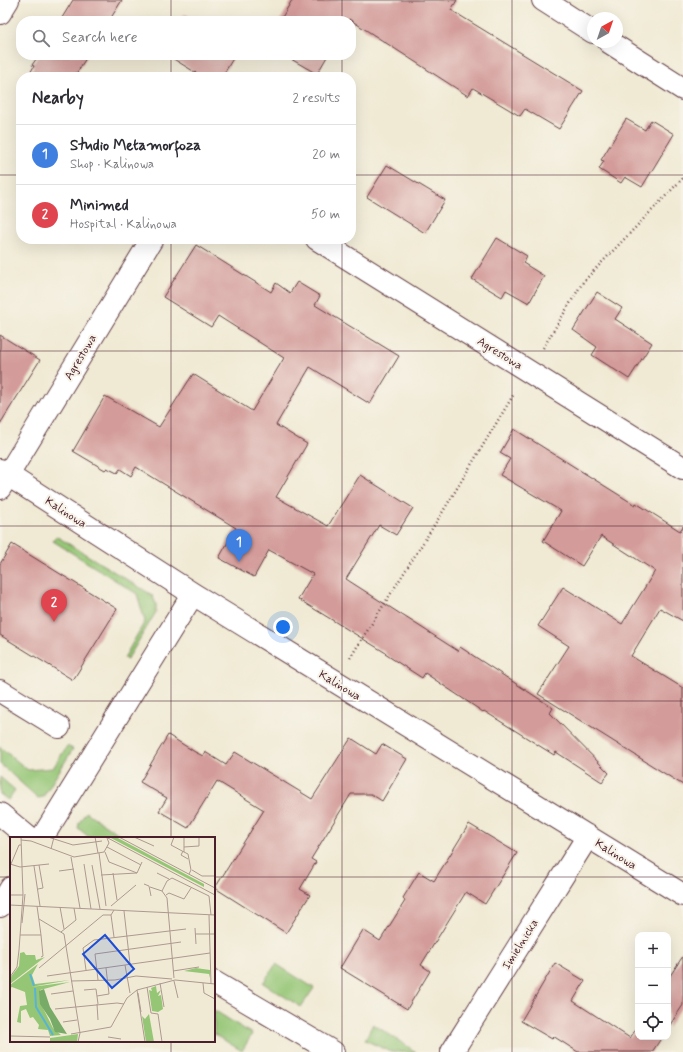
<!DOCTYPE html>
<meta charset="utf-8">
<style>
body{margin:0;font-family:Mynerve,sans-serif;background:#f2f2f3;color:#2b2b33}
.controls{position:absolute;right:12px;bottom:12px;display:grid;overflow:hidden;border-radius:8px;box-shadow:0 4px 16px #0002}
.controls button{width:36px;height:36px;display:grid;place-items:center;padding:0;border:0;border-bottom:1px solid #e1e1e2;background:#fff;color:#2b2b33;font:20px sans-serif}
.compass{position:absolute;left:587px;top:12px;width:36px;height:36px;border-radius:50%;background:#fff;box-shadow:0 4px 16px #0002;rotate:40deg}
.you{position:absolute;left:283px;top:627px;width:14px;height:14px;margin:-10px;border:3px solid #fff;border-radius:50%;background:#1a73e8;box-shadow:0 0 0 6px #1a73e833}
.badge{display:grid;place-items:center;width:26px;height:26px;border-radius:50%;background:#0f766e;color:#fff;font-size:13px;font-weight:700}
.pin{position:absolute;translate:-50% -33px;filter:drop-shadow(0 1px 2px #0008)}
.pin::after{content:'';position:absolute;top:21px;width:14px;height:12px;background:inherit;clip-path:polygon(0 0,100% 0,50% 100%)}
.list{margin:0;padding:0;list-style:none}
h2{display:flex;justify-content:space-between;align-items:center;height:52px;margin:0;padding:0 16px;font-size:17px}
h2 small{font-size:13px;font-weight:400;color:#7c7c81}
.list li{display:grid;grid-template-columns:26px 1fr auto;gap:12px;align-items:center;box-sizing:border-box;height:60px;padding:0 16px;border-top:1px solid #e1e1e2}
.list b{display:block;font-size:15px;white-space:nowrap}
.list p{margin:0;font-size:13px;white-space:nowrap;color:#7c7c81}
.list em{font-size:13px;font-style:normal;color:#7c7c81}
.icon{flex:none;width:22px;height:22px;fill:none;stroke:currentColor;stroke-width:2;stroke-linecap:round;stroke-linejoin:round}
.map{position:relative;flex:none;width:683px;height:1052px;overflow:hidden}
.search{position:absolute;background:#fff;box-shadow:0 4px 16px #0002;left:16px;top:16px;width:340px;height:44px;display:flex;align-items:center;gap:10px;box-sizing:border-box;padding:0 14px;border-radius:16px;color:#7c7c81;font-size:15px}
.panel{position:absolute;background:#fff;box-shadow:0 4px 16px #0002;left:16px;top:72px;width:340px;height:172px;border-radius:16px}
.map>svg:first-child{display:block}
.green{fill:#95c676;stroke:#707250}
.building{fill:#d39b9a}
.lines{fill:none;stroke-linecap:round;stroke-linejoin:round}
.minor-casing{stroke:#633d44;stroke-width:24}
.path{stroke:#633d44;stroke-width:2.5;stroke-dasharray:1 3;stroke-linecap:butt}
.minor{stroke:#fff;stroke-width:22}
.grid{fill:none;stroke:#4a1f2b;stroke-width:1;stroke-opacity:0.55}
.labels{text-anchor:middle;stroke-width:4;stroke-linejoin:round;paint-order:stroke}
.street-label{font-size:12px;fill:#4a1f2b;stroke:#f7f3e8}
.inset-river{fill:none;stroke:#59b3d6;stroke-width:2}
.inset-road{fill:none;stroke:#ae9990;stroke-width:1}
.view{fill:#1d4ed8;fill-opacity:0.15;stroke:#1d4ed8;stroke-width:2}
.inset-edge{fill:none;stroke:#4a1f2b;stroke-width:2}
</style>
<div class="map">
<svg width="683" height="1052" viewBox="0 0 683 1052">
<rect width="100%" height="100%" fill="#f7f3e8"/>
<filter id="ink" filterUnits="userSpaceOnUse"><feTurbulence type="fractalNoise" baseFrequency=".025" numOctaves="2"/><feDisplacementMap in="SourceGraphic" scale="8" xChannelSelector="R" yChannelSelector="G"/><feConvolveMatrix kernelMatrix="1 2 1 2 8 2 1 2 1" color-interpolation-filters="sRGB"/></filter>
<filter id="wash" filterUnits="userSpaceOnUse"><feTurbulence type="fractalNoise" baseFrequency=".012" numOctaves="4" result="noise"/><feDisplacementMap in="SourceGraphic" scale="16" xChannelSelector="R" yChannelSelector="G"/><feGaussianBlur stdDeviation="0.9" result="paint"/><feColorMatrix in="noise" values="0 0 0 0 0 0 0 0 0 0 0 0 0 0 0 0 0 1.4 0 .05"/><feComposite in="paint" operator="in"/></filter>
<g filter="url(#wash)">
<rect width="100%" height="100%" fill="#f0ead4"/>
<!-- green -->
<path class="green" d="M 56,536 L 152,595 L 156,604 L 156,612 L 127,660 L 124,658 L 145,621 L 137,594 L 53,541 Z
M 67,746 L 73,749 L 43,797 L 38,798 L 0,764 L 0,747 L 28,770 L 53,768 Z
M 0,777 L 15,790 L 8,800 L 0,794 Z
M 86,812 L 125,838 L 90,838 L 78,828 L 79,823 Z
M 276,964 L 314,988 L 301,1007 L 263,983 Z
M 214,1010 L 252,1034 L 242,1051 L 214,1034 Z
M 373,1024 L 416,1052 L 391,1052 L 365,1040 Z"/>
<g id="blocks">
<!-- building -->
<path class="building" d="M 73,0 L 122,0 L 109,21 L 60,21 Z
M 292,0 L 457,0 L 451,10 L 583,91 L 559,129 L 525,109 L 520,116 L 473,88 L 468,96 L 349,19 L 348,21 L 280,21 Z
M 185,14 L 196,21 L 180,21 Z
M 39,55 L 88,55 L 74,77 L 28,77 L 34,66 L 32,65 Z
M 167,55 L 235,55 L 222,77 L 203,77 Z
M 284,55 L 328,55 L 317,74 Z
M 626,119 L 645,130 L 651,120 L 674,134 L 642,187 L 625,177 L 621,183 L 599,169 L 604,161 L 601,160 Z
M 387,165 L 445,200 L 425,233 L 367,197 Z
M 497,238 L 527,256 L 523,263 L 544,276 L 529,303 L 506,290 L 502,297 L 472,279 Z
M 196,245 L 271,292 L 276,283 L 290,293 L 297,282 L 320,296 L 315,305 L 399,356 L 370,404 L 310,367 L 276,425 L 307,444 L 276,497 L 328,526 L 360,475 L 413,508 L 396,535 L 379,525 L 346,579 L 458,651 L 460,647 L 553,708 L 550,713 L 609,773 L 602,782 L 556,752 L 554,755 L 484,711 L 483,712 L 425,673 L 422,678 L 385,654 L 386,653 L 298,599 L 313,574 L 269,550 L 254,577 L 219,558 L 236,528 L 136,467 L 131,476 L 120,469 L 117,473 L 107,468 L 105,470 L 73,451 L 105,396 L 159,427 L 193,374 L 252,411 L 284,358 L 218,316 L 211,327 L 163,297 Z
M 597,292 L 622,308 L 615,319 L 652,343 L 629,379 L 592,355 L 597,347 L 573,330 Z
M 0,335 L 40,360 L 0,424 Z
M 514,429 L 635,505 L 636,503 L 680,531 L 683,526 L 683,621 L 660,608 L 631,656 L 683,688 L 683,785 L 538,694 L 569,646 L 538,626 L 563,587 L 622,624 L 655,571 L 601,536 L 582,566 L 543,541 L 561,511 L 500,475 L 510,459 L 500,453 Z
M 12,544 L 117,609 L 73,680 L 0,635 L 0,564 Z
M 168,735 L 195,752 L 203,756 L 205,752 L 226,765 L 235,752 L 312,799 L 351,738 L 376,754 L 382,744 L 407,759 L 382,801 L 371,794 L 351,794 L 311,859 L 316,862 L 300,889 L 310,895 L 286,933 L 215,888 L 264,810 L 217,781 L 188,828 L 159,811 L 167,798 L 140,782 Z
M 469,824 L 517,853 L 485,904 L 466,892 L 421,965 L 430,971 L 407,1009 L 340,968 L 363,930 L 380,941 L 405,901 L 403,898 L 419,872 L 434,881 Z
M 683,956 L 683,1005 L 668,1028 L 668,979 Z
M 555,963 L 585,981 L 573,1001 L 630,1038 L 638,1026 L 638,1037 L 662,1037 L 652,1052 L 578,1052 L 553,1036 L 552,1039 L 521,1021 Z"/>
</g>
</g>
<g filter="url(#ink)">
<use href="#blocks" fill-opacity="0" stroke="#633d44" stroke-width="1"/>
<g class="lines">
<defs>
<path id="minor" d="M 543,0 L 593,32
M 0,13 L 8,0
M 609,42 L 683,89
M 317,239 L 683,468
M 0,470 L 193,594 L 683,895
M 0,488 L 152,239
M 0,691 L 59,727
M 0,814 L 29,838
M 42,838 L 193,594
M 0,906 L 11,888
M 214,982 L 333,1052
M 452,1052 L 588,836"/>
</defs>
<!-- minor casing -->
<use href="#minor" class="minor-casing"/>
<!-- path -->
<path class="path" d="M 543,348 L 583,282 L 683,178
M 350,658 L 442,513 L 514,394"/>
<!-- minor -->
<use href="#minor" class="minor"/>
</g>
</g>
<!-- grid -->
<path class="grid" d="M 171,0 L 171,21M 342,0 L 342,21M 512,0 L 512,1052M 171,55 L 171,77M 342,55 L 342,77M 0,175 L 21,175M 351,175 L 683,175M 171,239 L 171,838M 342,239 L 342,1052M 0,351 L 683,351M 0,526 L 683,526M 0,701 L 683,701M 0,877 L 11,877M 214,877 L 683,877M 171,1041 L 171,1052"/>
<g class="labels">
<!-- street labels -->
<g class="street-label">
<text transform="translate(500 353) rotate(32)" y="4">Agrestowa</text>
<text transform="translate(80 357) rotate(-59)" y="4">Agrestowa</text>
<text transform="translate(66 512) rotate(33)" y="4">Kalinowa</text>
<text transform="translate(340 685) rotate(31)" y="4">Kalinowa</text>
<text transform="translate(616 854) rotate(32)" y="4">Kalinowa</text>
<text transform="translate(520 944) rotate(-58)" y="4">Imielnicka</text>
</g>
</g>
<!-- overview -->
<g transform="translate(10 837)">
<rect width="205" height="205" fill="#f0ead4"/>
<path d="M 99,0 L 106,0 L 194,47 L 194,50 ZM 14,115 L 16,118 L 25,118 L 26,123 L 35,120 L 0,147 L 0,141 L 9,129 L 10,116 ZM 28,127 L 22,138 L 25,147 L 60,143 L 21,150 L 60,145 L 30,153 L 33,171 L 43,191 L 51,198 L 40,199 L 38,193 L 28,192 L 29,188 L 23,180 L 20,181 L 16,172 L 11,174 L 11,186 L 7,185 L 10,169 L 17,168 L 15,155 L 2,150 L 0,151 L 0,148 ZM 186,131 L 200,133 L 200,141 L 199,137 L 174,134 ZM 146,149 L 147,156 L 151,153 L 148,159 L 151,158 L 153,172 L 148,175 L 142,174 L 139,153 L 142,154 L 141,151 ZM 139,177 L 144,205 L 136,205 L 132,179 L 135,182 ZM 68,197 L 67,205 L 40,205 L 40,201 Z" fill="#95c676"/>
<path d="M 34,152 L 40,170 L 57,197 L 45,195 L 40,182 L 30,167 L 29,154 Z" fill="#78ab67"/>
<path class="inset-river" d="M 20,137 L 24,149M 25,151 L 26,170 L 43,198"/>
<path class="inset-road" d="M 38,0 L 63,8 L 92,4M 85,0 L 88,16M 96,0 L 205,58M 109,0 L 205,51M 124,0 L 144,9M 164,0 L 161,8 L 174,15M 174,0 L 174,15 L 178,17 L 181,33 L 179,37M 11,3 L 21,4 L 64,20 L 94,15 L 99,6 L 97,1M 97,10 L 131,28M 174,10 L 189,9 L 189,0M 41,12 L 44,0M 173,14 L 171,18 L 178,22M 95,15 L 99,25 L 127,36M 89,16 L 96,69M 61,20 L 70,71M 0,27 L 10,30 L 39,27M 1,27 L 9,8 L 11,8M 74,27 L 81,72M 82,28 L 90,72M 24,29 L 30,69M 182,33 L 192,39 L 205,39M 49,34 L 64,32M 103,36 L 107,63M 147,36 L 159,42M 91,38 L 127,36 L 132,25M 134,47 L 139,49 L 141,59M 140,50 L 152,54M 28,52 L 33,51 L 29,28M 0,58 L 13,58M 156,58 L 159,56 L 174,62 L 181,51M 0,68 L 205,78M 101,69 L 126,48M 50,70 L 54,92M 104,73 L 101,78 L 104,100M 114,74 L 120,127M 199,78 L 201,147M 29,82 L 54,97 L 70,196 L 68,205M 12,86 L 15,57M 0,90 L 0,105M 185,91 L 186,107M 51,95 L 66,83 L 64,71M 185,97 L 205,97M 10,98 L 31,98 L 27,69M 31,98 L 33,119 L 31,120M 115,128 L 120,156M 29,131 L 93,78 L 101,78M 76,133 L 73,111 L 84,103 L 176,92M 163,134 L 189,130M 37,139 L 200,116M 0,140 L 7,130 L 9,113 L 13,58 L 11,0M 164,141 L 157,61 L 152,54 L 157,44 L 162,41 L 199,59 L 201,78M 88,143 L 85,117 L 171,105M 61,144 L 105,143 L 126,139 L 162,142M 164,144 L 168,161M 150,146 L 154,170M 193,146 L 194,156 L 205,162M 137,150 L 141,176 L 148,177 L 152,205M 74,153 L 86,152 L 88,167M 127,153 L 135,205M 128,156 L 131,175M 41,157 L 63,154M 87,159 L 99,157 L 96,131M 87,167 L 88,183M 45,172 L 107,166 L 114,167M 53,185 L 67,183M 61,197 L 101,190 L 117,161 L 127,153 L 165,143 L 205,147M 0,199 L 40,200M 98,200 L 111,202"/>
<path class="view" d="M 95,98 L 124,132 L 102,151 L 73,117 Z"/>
<rect width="205" height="205" class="inset-edge"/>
</g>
</svg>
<div class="controls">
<button>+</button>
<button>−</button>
<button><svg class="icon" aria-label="locate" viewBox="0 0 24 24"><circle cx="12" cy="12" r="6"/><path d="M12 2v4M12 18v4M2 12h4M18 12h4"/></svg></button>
</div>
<svg class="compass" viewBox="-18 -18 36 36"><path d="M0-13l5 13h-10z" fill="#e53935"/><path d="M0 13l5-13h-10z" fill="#7c7c81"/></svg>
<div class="you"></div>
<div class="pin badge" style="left:239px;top:562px;background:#3f7fe0">1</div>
<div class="pin badge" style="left:54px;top:622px;background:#e0444e">2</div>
<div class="search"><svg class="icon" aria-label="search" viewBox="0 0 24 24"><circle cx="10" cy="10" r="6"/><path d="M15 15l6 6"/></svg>Search here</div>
<section class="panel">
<h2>Nearby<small>2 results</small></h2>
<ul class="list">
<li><span class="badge" style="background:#3f7fe0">1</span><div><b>Studio Metamorfoza</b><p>Shop · Kalinowa</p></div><em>20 m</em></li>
<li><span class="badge" style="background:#e0444e">2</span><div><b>Minimed</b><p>Hospital · Kalinowa</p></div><em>50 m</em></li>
</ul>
</section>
</div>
